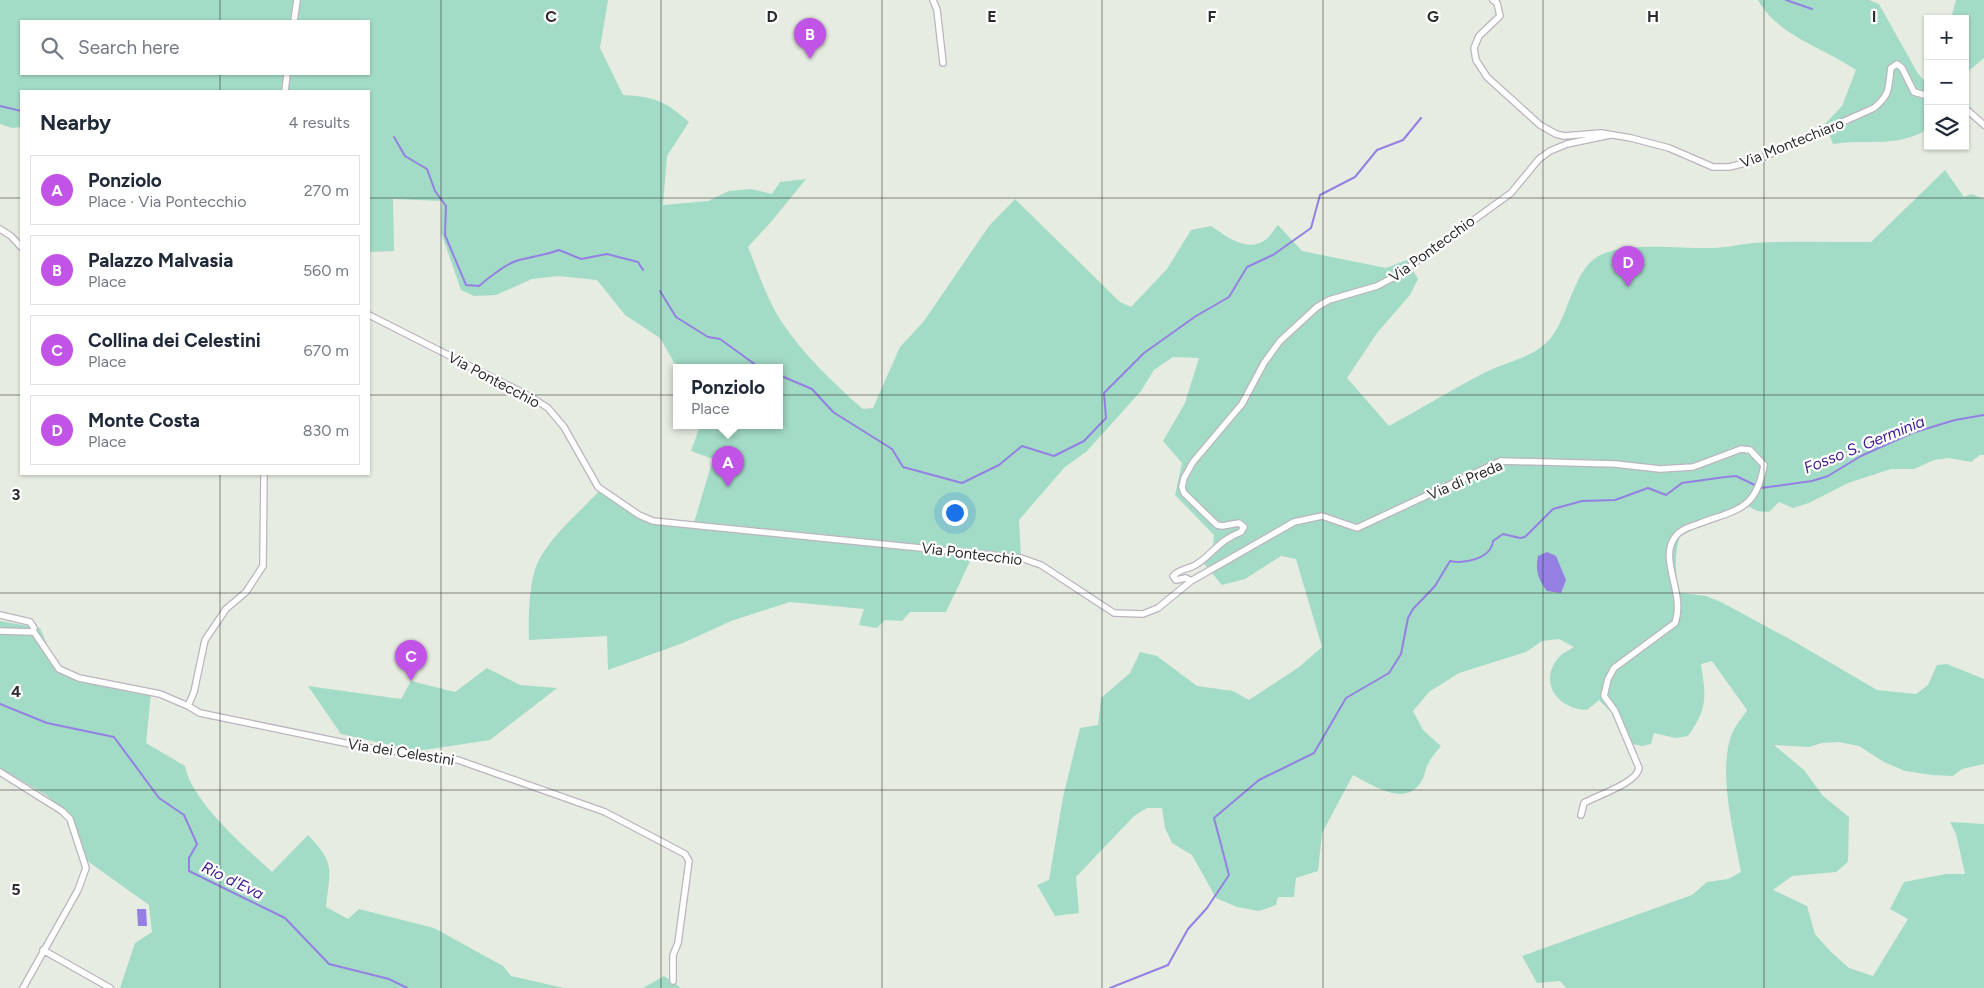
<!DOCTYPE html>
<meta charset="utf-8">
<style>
body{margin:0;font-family:Figtree,sans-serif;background:#f2f2f3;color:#1f2937}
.controls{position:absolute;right:15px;top:15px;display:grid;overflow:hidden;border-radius:0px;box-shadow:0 1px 4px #0004}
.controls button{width:45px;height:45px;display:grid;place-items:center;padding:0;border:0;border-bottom:1px solid #e0e1e3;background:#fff;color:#1f2937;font:25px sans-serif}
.you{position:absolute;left:954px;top:512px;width:18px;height:18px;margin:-12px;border:4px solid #fff;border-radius:50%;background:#1a73e8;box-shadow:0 0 0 8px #1a73e833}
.badge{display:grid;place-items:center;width:32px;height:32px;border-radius:50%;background:#c253e7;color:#fff;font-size:16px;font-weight:700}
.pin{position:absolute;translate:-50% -41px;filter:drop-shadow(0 1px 2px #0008)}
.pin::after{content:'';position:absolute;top:26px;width:18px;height:15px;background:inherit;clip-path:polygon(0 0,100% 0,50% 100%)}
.popup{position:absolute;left:673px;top:364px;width:110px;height:65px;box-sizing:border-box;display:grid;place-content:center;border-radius:0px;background:#fff;filter:drop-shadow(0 1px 4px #0005);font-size:16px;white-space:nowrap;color:#747a83}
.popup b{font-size:19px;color:#1f2937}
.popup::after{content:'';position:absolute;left:50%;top:100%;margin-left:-10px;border:10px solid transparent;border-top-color:#fff}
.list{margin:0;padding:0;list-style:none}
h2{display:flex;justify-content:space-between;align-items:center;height:65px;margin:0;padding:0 20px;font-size:21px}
h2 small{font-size:16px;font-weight:400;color:#747a83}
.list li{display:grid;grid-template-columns:32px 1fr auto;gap:15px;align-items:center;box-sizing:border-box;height:70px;margin:0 10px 10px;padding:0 10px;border:1px solid #e0e1e3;border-radius:0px}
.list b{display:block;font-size:19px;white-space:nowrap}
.list p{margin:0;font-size:16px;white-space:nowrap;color:#747a83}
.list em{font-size:16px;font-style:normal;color:#747a83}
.icon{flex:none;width:28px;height:28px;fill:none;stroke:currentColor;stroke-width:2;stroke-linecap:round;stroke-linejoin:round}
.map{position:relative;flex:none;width:1984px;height:988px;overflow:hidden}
.search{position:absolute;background:#fff;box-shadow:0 1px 4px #0004;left:20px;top:20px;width:350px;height:55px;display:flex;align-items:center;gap:12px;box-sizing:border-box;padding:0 18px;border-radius:0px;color:#747a83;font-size:19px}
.panel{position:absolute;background:#fff;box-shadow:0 1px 4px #0004;left:20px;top:90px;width:350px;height:385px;border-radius:0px}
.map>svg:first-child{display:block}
.green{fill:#a3dcc6;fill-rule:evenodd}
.water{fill:#9480e2}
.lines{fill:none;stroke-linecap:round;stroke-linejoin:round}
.stream{stroke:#9480e2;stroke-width:2}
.minor-casing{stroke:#bcb4be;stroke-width:8}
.minor{stroke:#fff;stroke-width:5.5}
.grid{fill:none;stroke:#2c2c2c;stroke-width:1;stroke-opacity:0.55}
.labels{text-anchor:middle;stroke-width:4.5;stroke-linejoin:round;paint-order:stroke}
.street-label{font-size:15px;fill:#2c2c2c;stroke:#fff}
.water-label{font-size:16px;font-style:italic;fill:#3d1d90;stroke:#fff}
.grid-label{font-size:16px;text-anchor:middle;font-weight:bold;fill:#2c2c2c;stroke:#fff;stroke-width:4.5;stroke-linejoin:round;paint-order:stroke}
</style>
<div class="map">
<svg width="1984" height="988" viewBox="0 0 1984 988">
<rect width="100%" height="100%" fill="#e6ece1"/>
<!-- green -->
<path class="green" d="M 0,0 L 608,0 L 600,48 L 623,95 C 656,97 665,101 689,122 L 667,156 L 663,205 L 708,201 L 729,191 L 751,189 L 772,194 L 780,182 L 806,179 L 771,222 L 748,247 C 758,272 767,299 781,321 C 804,355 833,383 863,409 L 873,408 L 900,347 L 924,321 L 989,226 L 1015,199 L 1120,302 L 1131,307 L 1167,269 L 1191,230 L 1211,226 C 1226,236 1247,253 1265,240 C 1270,237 1274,229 1278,225 L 1302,251 L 1386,268 L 1407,260 L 1418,279 L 1410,295 L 1377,333 L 1347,378 L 1389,426 C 1422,408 1454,388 1488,371 C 1510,360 1538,357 1553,335 C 1568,314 1573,276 1594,259 C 1618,240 1682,249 1712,248 C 1726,248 1740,244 1754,243 C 1793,241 1832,242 1871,242 L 1945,170 L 1964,197 L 1971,194 L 1984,199 L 1984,455 L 1980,455 L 1971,462 L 1949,458 L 1934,460 L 1914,469 L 1891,469 L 1848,483 L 1809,503 L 1793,508 L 1779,502 L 1769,512 L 1757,511 L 1746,505 L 1680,536 C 1674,555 1675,574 1680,593 L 1706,596 L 1721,602 L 1795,642 L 1877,690 L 1916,694 L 1928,685 L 1937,665 L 1947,664 L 1984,679 L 1984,764 L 1962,769 L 1953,776 L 1932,775 L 1905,771 L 1884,762 L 1859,746 L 1839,742 L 1822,743 L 1809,747 L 1774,745 L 1804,770 L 1823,796 L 1849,817 L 1848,862 L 1836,872 L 1792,876 L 1773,890 L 1807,906 L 1815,934 L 1831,952 L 1849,968 L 1873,976 L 1908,919 L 1890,909 L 1904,882 L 1946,874 L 1965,874 L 1956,834 L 1950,822 L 1984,824 L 1984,988 L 1566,988 L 1560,981 L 1537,983 L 1522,956 L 1692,895 L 1707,882 L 1728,879 L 1741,872 C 1734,832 1718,775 1731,736 C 1734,727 1742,718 1747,710 L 1712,661 L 1701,664 C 1706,697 1708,708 1688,736 L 1676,738 L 1654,733 L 1651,744 L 1642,746 L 1628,743 L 1611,712 L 1599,700 L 1587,710 C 1557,709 1537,681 1560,656 C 1564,652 1570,650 1574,647 L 1559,639 L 1542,641 L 1526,652 L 1459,673 L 1429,692 L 1413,711 L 1423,730 L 1441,746 C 1436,752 1430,759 1427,766 C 1425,770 1425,776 1422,780 C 1407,809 1372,785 1353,775 L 1322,833 L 1318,871 L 1296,878 L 1294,897 L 1278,897 L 1276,905 L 1259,911 L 1237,907 L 1216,898 L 1192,855 L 1172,843 L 1165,828 L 1162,808 L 1147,808 L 1134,816 L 1076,877 L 1079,913 L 1055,916 L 1037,885 L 1049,880 L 1063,797 L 1080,728 L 1098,725 L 1101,698 L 1130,673 L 1140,652 L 1157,656 L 1197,686 L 1233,691 L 1249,700 L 1299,667 L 1322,647 L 1296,559 L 1281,556 L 1245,579 L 1222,585 L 1201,560 L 1213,546 L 1214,535 L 1175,495 L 1182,463 L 1163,441 L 1185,403 L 1199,358 L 1173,357 L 1154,370 L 1141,391 L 1087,451 L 1064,468 L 1019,520 L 1021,556 L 974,553 L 946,612 L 910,612 L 902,621 L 885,620 L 877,628 L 859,625 L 864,609 L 790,602 L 731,621 L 683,643 L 608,670 L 607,636 L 529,640 C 528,619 529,583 537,564 C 550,536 580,512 600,490 L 642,517 L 693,526 L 713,459 L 691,451 L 700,426 L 779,426 L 779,368 L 681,368 L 675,364 L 660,338 L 625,315 L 597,280 L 558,276 L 532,279 L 496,295 L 474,296 L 461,290 L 441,232 L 442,201 L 393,199 L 394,251 L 369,252 L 369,91 L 21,91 L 21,127 L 12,128 L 0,124 ZM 21,21 L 369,21 L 369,74 L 21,74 Z
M 1758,0 L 1869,0 L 1879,4 L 1917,72 L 1928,85 L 1928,129 C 1895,149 1867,138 1833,144 L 1825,124 L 1842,106 L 1856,70 C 1823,47 1779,37 1758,0 Z
M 1956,0 L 1984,0 L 1984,58 L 1965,74 L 1965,19 L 1951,19 Z
M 0,621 L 40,628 L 54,661 L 68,673 L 151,693 L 146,743 L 185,766 C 191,801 246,848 272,872 L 308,835 C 336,865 330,868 326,907 L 348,919 L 359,909 L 434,928 L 503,966 L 511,976 L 564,988 L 120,988 L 135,943 L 152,932 L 149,905 L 86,860 L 70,817 L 46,795 L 0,768 Z
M 487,668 L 520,685 L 557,688 L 490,740 L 417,751 L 341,734 L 308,686 L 401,699 L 411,681 L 455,692 Z
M 664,976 L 681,988 L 643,988 Z"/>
<!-- water -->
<path class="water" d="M 1547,552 L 1556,556 L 1566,580 L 1561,593 L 1547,591 C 1538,579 1535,570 1538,556 Z
M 137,909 L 146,909 L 147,926 L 138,926 Z"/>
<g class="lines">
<!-- stream -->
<path class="stream" d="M 1786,0 L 1812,9
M 0,106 L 21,111
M 394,137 L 405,156 L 427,169 L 435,191 L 446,206 L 445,235 L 466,285 L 479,286 C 487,279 506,264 516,261 C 530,257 545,255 559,250 L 581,259 L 607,254 L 638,262 L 643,270
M 660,291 L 676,317 L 708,337 L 720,339 L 760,368
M 779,375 L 812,389 L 833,412 L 892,449 L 903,467 L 962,483 L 999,465 L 1022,446 L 1054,456 L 1084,441 L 1106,418 L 1104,393 L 1144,353 L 1196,316 L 1229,297 L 1247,267 L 1273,255 L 1311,228 L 1320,195 L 1355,177 L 1377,150 L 1403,140 L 1421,118
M 0,704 L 47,723 L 114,737 L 159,798 L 184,815 L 197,844 L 189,858 L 189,871 L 285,918 L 329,964 L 389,979 L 407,988
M 1110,988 L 1168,965 L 1188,929 L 1207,908 L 1229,875 L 1214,818 L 1259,780 L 1314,753 L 1346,698 L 1389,673 L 1401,654 L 1408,618 L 1413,609 L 1435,586 L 1450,561 C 1464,564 1491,559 1493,541 L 1503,534 L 1520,538 L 1525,537 L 1553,509 L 1582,501 L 1615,500 L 1648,488 L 1666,495 L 1682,483 L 1725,477 L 1736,476 L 1761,488 L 1812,481 L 1828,476 L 1861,456 L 1912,433 L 1955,420 L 1984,415"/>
<defs>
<path id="minor" d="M 933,0 L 937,10 L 943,63
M 1493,0 L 1497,3 L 1500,16 L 1479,36 L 1474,48 L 1476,60 L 1487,77 L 1540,125 L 1556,134 L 1564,136 L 1601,133 L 1631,138 L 1669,148 L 1713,167 L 1729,167 L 1757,160 L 1874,108 C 1891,94 1888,88 1891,68 L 1897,64 L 1902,68 L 1914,92 L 1928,96
M 294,21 L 297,0
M 285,91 L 287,74
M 1965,108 L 1984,125
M 0,229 L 11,236 L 21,247
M 369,315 L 531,397 L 548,408 L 564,427 L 598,487 L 639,515 L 653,521 L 1021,558 L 1041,565 L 1114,613 L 1143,614 L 1158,608 L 1191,581 L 1294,522 L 1322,516 L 1357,528 L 1501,461 L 1615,464 L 1660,469 L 1693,467 L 1741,449 L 1750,450 L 1764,465 C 1756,511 1737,509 1698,524 C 1689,527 1681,529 1675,537 C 1658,559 1686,594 1675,623 L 1614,668 L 1608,679 L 1604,696 L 1615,711 L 1639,768 C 1637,783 1598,795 1584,803 L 1581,815
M 1191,581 L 1186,578 L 1176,580 L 1173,576 C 1178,569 1190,569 1197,564 C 1215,552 1218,541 1241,532 L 1244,527 L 1239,523 L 1222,526 L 1217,525 L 1184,493 L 1182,487 L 1184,478 L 1193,462 L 1242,404 L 1264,363 L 1280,341 L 1317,307 L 1329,300 L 1377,286 L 1398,275 L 1511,193 L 1539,159 L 1550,151 L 1567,144 L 1610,135
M 0,615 L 30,622 L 34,628 L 33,631
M 0,631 L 34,632 L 59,669 L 79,678 L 160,694 L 188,706 L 200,713 L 364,747 L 458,760 L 605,812 L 685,854 L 689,861 L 678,943 L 673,955 L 673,981
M 188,706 L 194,692 L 205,640 L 226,609 L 246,592 L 263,566 L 264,474
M 0,772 L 62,811 L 70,819 L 86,868 L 78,890 L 23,988
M 43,950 L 110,988"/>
</defs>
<!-- minor casing -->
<use href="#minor" class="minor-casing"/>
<!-- minor -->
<use href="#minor" class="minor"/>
</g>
<!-- grid -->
<path class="grid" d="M 220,0 L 220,21M 441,0 L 441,988M 661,0 L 661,988M 882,0 L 882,988M 1102,0 L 1102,988M 1323,0 L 1323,988M 1543,0 L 1543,988M 1764,0 L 1764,988M 220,74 L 220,91M 0,198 L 21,198M 369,198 L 1984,198M 0,395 L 21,395M 369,395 L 1984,395M 220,474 L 220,988M 0,593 L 1984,593M 0,790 L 1984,790"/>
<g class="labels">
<!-- street labels -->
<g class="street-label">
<text transform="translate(1792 143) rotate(-22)" y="5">Via Montechiaro</text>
<text transform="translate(1432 249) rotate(-36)" y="5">Via Pontecchio</text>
<text transform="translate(494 380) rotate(28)" y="5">Via Pontecchio</text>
<text transform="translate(1465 480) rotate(-23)" y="5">Via di Preda</text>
<text transform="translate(972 554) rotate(7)" y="5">Via Pontecchio</text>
<text transform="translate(401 752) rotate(9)" y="5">Via dei Celestini</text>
</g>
<!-- water labels -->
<g class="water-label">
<text transform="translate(1864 444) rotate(-22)" y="6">Fosso S. Germinia</text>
<text transform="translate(233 880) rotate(26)" y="6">Rio d'Eva</text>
</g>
</g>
<g class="grid-label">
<text x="551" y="22">C</text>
<text x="772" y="22">D</text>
<text x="992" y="22">E</text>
<text x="1212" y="22">F</text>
<text x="1433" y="22">G</text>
<text x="1653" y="22">H</text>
<text x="1874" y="22">I</text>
<text x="16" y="500">3</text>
<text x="16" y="697">4</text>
<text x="16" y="895">5</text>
</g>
</svg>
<div class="controls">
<button>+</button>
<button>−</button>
<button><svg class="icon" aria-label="layers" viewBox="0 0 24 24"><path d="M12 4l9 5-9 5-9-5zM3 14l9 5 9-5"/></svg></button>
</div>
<div class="you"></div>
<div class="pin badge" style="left:728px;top:487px">A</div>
<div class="popup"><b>Ponziolo</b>Place</div>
<div class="pin badge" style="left:810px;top:59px">B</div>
<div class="pin badge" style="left:411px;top:681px">C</div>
<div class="pin badge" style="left:1628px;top:287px">D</div>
<div class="search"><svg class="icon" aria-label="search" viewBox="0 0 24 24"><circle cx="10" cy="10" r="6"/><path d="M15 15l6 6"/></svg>Search here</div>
<section class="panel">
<h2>Nearby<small>4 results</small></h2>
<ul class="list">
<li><span class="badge">A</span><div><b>Ponziolo</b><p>Place · Via Pontecchio</p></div><em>270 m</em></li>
<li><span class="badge">B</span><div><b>Palazzo Malvasia</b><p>Place</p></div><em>560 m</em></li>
<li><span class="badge">C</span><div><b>Collina dei Celestini</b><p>Place</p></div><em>670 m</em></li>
<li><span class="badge">D</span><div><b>Monte Costa</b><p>Place</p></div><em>830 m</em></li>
</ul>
</section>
</div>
